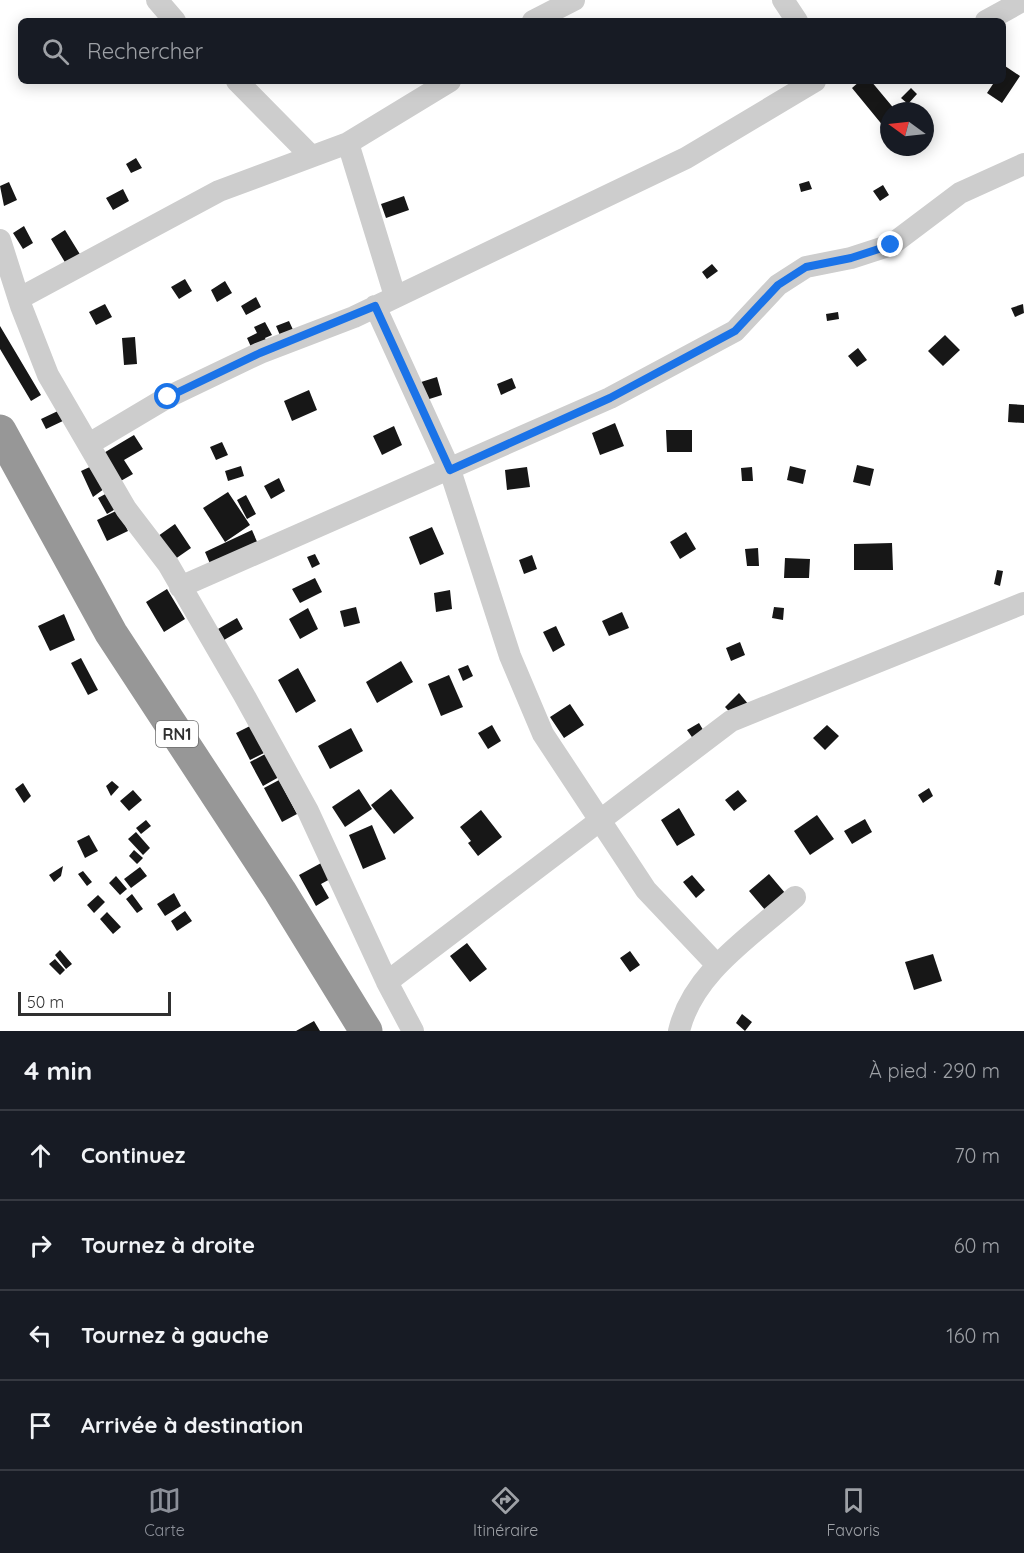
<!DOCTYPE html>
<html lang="fr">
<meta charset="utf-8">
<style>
body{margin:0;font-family:Quicksand,sans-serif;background:#242831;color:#f1f3f6}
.compass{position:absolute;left:880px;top:102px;width:54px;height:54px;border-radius:50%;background:#171b24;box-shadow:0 3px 15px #0003;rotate:285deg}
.scale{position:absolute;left:18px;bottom:15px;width:153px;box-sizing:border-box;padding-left:6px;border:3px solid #303030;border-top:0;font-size:16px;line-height:21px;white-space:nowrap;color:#303030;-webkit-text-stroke:4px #fff;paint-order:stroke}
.stop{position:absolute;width:18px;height:18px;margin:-14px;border:4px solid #1a73e8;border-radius:50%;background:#fff}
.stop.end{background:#1a73e8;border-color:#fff;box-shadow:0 2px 6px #0008}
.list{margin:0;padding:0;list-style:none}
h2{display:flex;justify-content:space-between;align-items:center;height:78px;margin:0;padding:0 24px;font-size:26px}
h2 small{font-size:20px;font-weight:400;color:#9ea1a6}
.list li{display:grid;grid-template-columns:39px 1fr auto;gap:18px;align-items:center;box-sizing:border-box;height:90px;padding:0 24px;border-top:2px solid #363941}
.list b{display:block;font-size:22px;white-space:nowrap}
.list em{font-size:20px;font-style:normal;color:#9ea1a6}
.icon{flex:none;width:33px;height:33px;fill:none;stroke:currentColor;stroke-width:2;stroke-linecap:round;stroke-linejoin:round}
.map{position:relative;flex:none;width:1024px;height:1031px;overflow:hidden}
.search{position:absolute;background:#171b24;box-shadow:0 3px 15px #0003;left:18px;right:18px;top:18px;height:66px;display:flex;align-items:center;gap:15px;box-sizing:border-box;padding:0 21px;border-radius:9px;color:#9ea1a6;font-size:22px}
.sheet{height:438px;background:#171b24}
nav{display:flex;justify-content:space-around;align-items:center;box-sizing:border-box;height:84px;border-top:2px solid #363941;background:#171b24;font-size:16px;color:#9ea1a6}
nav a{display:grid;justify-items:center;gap:3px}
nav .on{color:#8c9099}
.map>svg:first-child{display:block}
.building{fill:#171717}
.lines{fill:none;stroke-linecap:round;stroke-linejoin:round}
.minor{stroke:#cdcdcd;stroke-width:22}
.highway{stroke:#979797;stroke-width:33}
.route{stroke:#1a73e8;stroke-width:8}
.labels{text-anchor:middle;stroke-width:6;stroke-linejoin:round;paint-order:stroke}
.shield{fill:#fff;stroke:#6e6e6e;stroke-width:1.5}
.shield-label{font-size:16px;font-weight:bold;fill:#303030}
</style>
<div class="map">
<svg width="1024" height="1031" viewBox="0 0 1024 1031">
<rect width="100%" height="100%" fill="#fff"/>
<!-- building -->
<path class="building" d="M 1005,66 L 1020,76 L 1002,103 L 987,93 L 995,81 L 1003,81 Z
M 860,81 L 871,81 L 896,111 L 889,111 L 889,123 L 884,127 L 852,88 Z
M 911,88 L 917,94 L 908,104 L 901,98 Z
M 136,158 L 142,168 L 131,173 L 126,164 Z
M 809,181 L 812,189 L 801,192 L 799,184 Z
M 9,182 L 17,200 L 4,206 L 0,186 Z
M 883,185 L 889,195 L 880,201 L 873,191 Z
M 123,189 L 129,201 L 113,210 L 106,198 Z
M 404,196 L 409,210 L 386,218 L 381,204 Z
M 24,226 L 33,243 L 23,249 L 13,233 Z
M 65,230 L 81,256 L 66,264 L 51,239 Z
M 712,264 L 718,271 L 707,279 L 702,272 Z
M 185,279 L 192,291 L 179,299 L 171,287 Z
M 225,281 L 232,293 L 217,302 L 211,290 Z
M 256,297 L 261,307 L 246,315 L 241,306 Z
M 105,304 L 112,317 L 96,325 L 89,312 Z
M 1023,304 L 1024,313 L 1015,317 L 1011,308 Z
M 838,312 L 839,319 L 827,321 L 826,314 Z
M 289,321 L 295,334 L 282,340 L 276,326 Z
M 265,322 L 272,335 L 265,338 L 267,342 L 252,349 L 247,338 L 257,333 L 254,327 Z
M 0,326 L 41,395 L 31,401 L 0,349 Z
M 945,335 L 960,350 L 943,366 L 928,351 Z
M 135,337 L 137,364 L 124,365 L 122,338 Z
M 858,348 L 867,360 L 857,367 L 848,356 Z
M 437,377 L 442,395 L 423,401 L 418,383 Z
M 512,378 L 516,388 L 501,395 L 497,384 Z
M 309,390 L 317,410 L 292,421 L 284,401 Z
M 1009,404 L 1024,405 L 1024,423 L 1008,422 Z
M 60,410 L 65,420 L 46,429 L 41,419 Z
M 615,423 L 624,446 L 600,455 L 592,433 Z
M 394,426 L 402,445 L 382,455 L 373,436 Z
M 666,430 L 692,430 L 692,452 L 667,452 Z
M 134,435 L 143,449 L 124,460 L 133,474 L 119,482 L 102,454 Z
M 222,442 L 228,455 L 216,460 L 210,447 Z
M 857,465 L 874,469 L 870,486 L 853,482 Z
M 92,466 L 108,486 L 93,497 L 81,471 Z
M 241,466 L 244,476 L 228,481 L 225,471 Z
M 790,466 L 806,470 L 803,484 L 787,480 Z
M 527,467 L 530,487 L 507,490 L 505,470 Z
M 752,467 L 753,481 L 742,481 L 741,468 Z
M 279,478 L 285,491 L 271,499 L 264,486 Z
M 111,491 L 119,507 L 107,514 L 98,498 Z
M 228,492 L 250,525 L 225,542 L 203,508 Z
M 246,495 L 256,514 L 247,519 L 237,500 Z
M 118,510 L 128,531 L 107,541 L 97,520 Z
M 175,524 L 191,548 L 168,564 L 151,541 Z
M 432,527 L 444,554 L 420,565 L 409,537 Z
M 252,530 L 258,544 L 211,566 L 205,552 Z
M 686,532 L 696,549 L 680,559 L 670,542 Z
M 892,543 L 893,570 L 854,570 L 854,544 Z
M 758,548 L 759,566 L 747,566 L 745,549 Z
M 315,554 L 320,564 L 312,568 L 307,557 Z
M 532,555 L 537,569 L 524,574 L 519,560 Z
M 785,558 L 810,559 L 809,578 L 784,578 Z
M 997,570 L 1003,571 L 1000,586 L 994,584 Z
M 315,578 L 322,592 L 300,603 L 292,589 Z
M 167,589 L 185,619 L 164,632 L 146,602 Z
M 450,590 L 452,609 L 436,612 L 434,593 Z
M 356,607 L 360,623 L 344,627 L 340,611 Z
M 774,607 L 784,608 L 783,620 L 772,618 Z
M 308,608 L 318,629 L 300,639 L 289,619 Z
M 622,612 L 629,628 L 609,636 L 602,621 Z
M 64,614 L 75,640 L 50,651 L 38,626 Z
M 237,618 L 243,629 L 224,640 L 218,629 Z
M 556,626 L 565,645 L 553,652 L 543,632 Z
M 740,642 L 745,655 L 731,661 L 726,648 Z
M 81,658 L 98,690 L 88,695 L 71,663 Z
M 401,661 L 413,682 L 377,703 L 366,682 Z
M 468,665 L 473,676 L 463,681 L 458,669 Z
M 298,668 L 316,701 L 296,713 L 278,680 Z
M 449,675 L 463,707 L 441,716 L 428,684 Z
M 739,693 L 749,705 L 735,718 L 725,707 Z
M 570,704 L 584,725 L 564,738 L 550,717 Z
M 699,723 L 705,733 L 694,740 L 687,730 Z
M 492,725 L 501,741 L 488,749 L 478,733 Z
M 827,725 L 839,736 L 825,750 L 813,738 Z
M 250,726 L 264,753 L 250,760 L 236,733 Z
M 351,728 L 363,751 L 330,769 L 318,746 Z
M 267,753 L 279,777 L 263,786 L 250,762 Z
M 279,780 L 297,814 L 282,822 L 264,788 Z
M 112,781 L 119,787 L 111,796 L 106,786 Z
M 23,783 L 31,796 L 24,803 L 15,789 Z
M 929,788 L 933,796 L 923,803 L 918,795 Z
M 359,789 L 372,809 L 345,827 L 332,807 Z
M 391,789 L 414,818 L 394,834 L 371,805 Z
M 133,790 L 142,800 L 129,811 L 120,801 Z
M 738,790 L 747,801 L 734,811 L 725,800 Z
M 679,808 L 695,835 L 677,846 L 661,820 Z
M 481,810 L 502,837 L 478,856 L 468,843 L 471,841 L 460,827 Z
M 817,815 L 834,839 L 810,855 L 794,831 Z
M 865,819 L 872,832 L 852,844 L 844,831 Z
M 146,820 L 151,826 L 141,834 L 136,828 Z
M 372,825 L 386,859 L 363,869 L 349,835 Z
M 136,832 L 150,848 L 143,855 L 128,839 Z
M 89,835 L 98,851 L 85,858 L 77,841 Z
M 134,850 L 143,858 L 137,864 L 129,856 Z
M 323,862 L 332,878 L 321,884 L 329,898 L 316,906 L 299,875 Z
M 63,866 L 61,876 L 54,882 L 49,875 Z
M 140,867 L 147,876 L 131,888 L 124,879 Z
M 83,871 L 92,882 L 87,886 L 78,874 Z
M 769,874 L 791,900 L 771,917 L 749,891 Z
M 692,875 L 705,890 L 696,898 L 683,882 Z
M 116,876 L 127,889 L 120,895 L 109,883 Z
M 174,893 L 181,906 L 165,916 L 157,904 Z
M 132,894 L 143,909 L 137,913 L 126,899 Z
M 98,895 L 105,902 L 94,913 L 87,905 Z
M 185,911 L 192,921 L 177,931 L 171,921 Z
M 107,912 L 121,927 L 113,934 L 100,919 Z
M 467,943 L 487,969 L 470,982 L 450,956 Z
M 60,950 L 72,964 L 66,969 L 55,955 Z
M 630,951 L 640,965 L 630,972 L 620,958 Z
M 933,954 L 942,981 L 914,990 L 905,962 Z
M 55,959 L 65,970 L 60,975 L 49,964 Z
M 742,1014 L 752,1022 L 745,1031 L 736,1023 Z
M 314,1021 L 320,1031 L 296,1031 Z"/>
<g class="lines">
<!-- minor -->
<path class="minor" d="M 157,0 L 175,21
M 783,0 L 797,21
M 533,21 L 574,0
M 986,21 L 1024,0
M 237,81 L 311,156
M 348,143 L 395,296
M 0,240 L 21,306 L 48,375 L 126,509 L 168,564 L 244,695 L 308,811 L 387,982 L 413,1031
M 20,298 L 219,191 L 348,143 L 450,81
M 375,306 L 450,470 L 510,656 L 543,734 L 646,890 L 717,965
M 89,444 L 168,397 L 260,353 L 354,317 L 686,158 L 815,81
M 180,587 L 610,398 L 735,331 L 778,285 L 806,267 L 851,258 L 891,245 L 960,193 L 1024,164
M 387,982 L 731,721 L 1024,603
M 679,1031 C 693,972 752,936 795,897"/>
<!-- highway -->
<path class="highway" d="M 0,431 L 111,633 L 280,891 L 366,1031"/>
</g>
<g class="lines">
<!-- route -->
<path class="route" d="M 168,397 L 260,353 L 375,306 L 450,470 L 610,398 L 735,331 L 778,285 L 806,267 L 851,258 L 891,245"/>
</g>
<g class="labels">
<!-- shield labels -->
<rect class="shield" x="156" y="721" width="42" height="26" rx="4.5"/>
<g class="shield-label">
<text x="177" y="740">RN1</text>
</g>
</g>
</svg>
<svg class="compass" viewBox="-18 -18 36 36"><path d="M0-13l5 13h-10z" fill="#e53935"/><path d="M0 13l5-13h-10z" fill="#9ea1a6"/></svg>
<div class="scale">50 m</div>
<div class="stop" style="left:168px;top:397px"></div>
<div class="stop end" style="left:891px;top:245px"></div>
<div class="search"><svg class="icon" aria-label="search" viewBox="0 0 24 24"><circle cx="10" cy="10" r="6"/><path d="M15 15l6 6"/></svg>Rechercher</div>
</div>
<section class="sheet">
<h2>4 min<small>À pied · 290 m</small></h2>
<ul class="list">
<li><svg class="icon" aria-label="ahead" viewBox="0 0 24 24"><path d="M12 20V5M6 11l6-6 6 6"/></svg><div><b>Continuez</b></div><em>70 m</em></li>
<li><svg class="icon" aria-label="right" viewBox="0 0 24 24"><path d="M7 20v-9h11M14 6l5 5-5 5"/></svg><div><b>Tournez à droite</b></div><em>60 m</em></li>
<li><svg class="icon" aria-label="left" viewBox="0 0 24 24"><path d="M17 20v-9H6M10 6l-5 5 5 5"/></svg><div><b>Tournez à gauche</b></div><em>160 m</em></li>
<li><svg class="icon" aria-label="arrive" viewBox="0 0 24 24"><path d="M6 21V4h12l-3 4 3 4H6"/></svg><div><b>Arrivée à destination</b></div></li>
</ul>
</section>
<nav>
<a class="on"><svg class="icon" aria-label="map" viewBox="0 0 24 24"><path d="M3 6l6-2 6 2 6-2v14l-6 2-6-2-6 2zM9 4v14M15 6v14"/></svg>Carte</a>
<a><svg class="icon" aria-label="directions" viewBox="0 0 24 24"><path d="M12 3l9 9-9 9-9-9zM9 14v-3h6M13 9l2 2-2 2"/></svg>Itinéraire</a>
<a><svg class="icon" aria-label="saved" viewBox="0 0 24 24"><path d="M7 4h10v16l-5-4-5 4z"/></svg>Favoris</a>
</nav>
